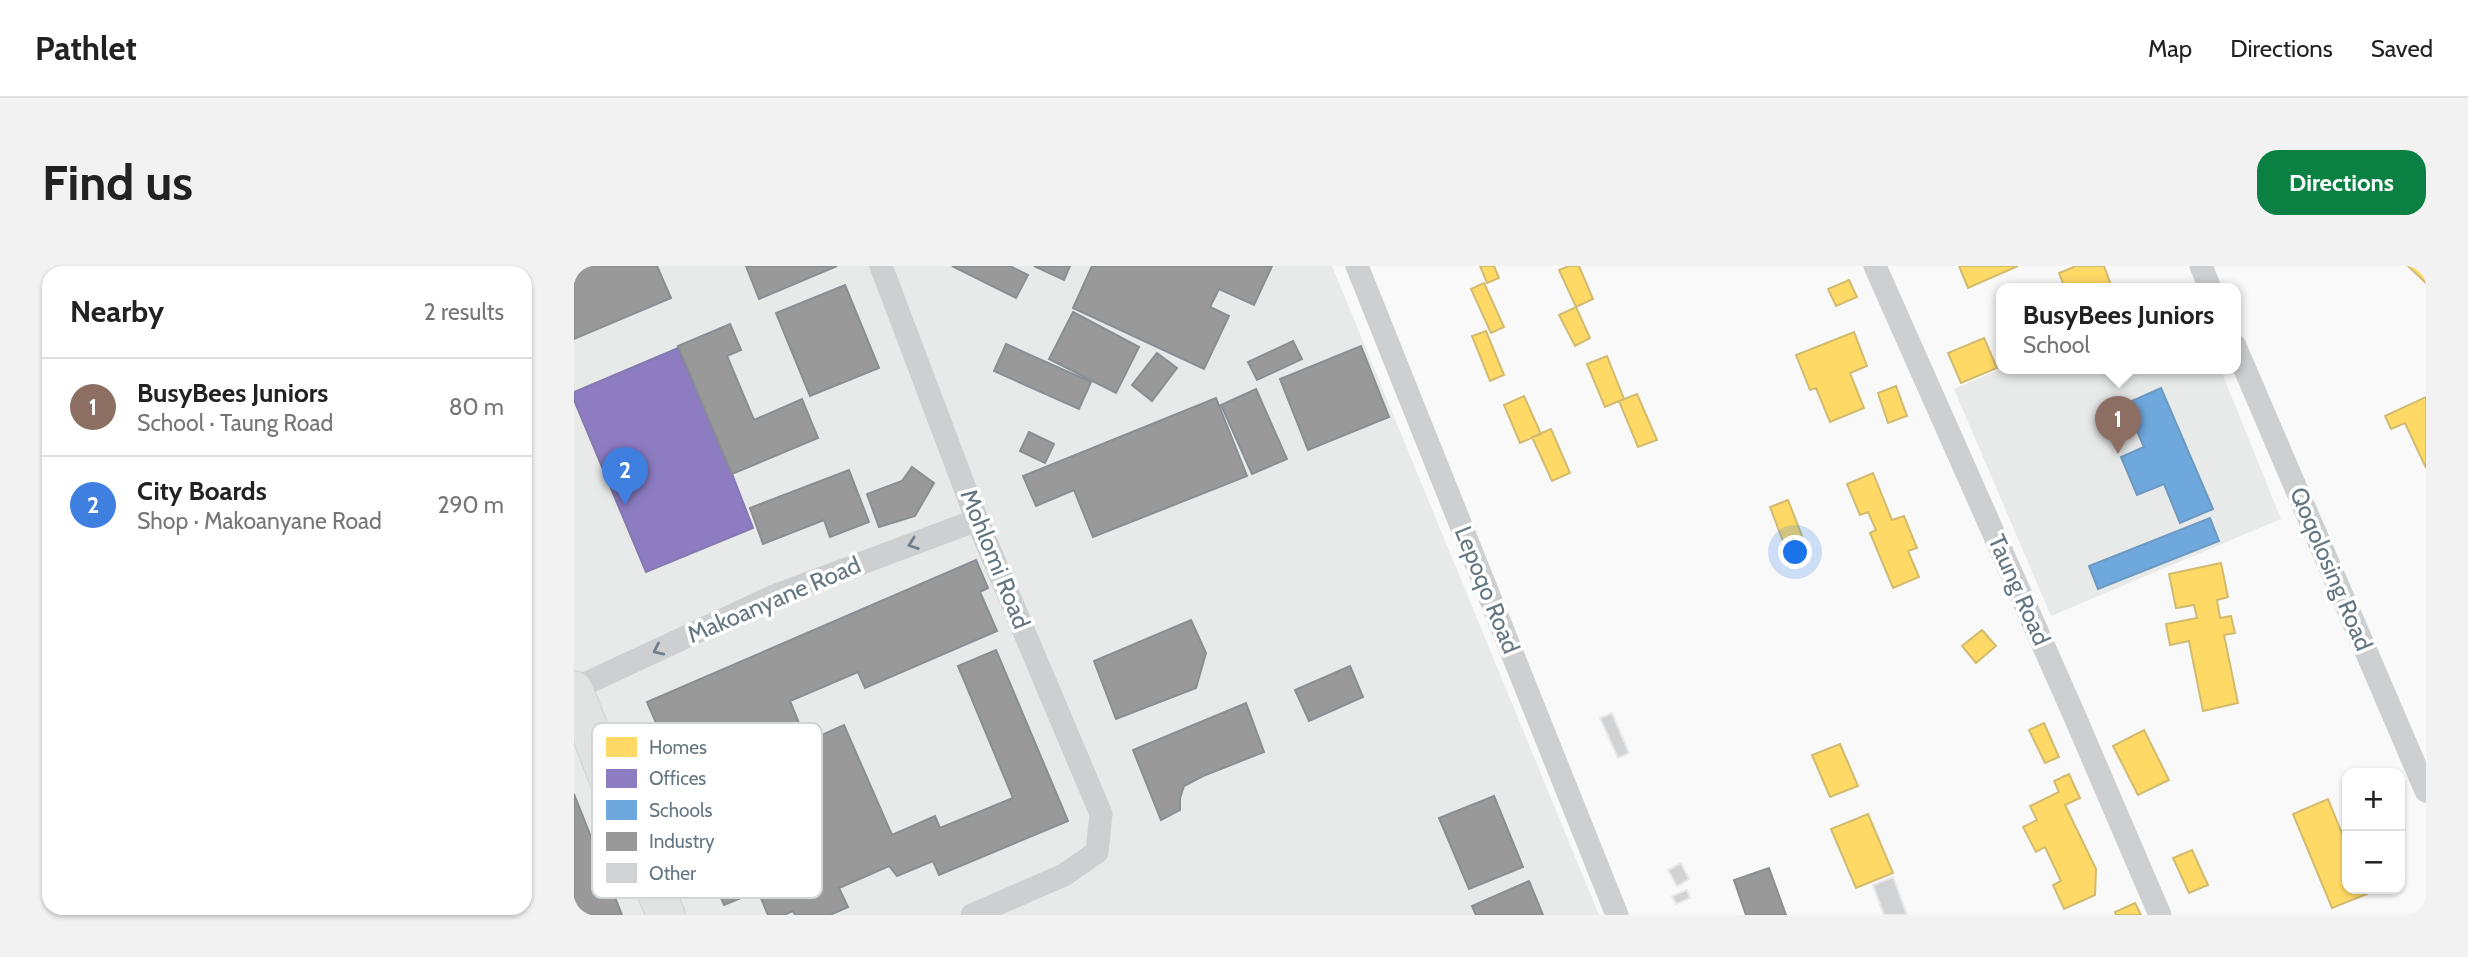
<!DOCTYPE html>
<meta charset="utf-8">
<style>
body{margin:0;font-family:Cabin,sans-serif;background:#f2f2f2;color:#222}
.controls{position:absolute;right:21px;bottom:21px;display:grid;overflow:hidden;border-radius:14px;box-shadow:0 2px 5px #0004}
.controls button{width:63px;height:63px;display:grid;place-items:center;padding:0;border:0;border-bottom:2px solid #e0e0e0;background:#fff;color:#222;font:35px sans-serif}
.you{position:absolute;left:1222px;top:287px;width:24px;height:24px;margin:-18px;border:5px solid #fff;border-radius:50%;background:#1a73e8;box-shadow:0 0 0 10px #1a73e833}
.badge{display:grid;place-items:center;width:46px;height:46px;border-radius:50%;background:#0b8043;color:#fff;font-size:23px;font-weight:700}
.pin{position:absolute;translate:-50% -58px;filter:drop-shadow(0 2px 4px #0008)}
.pin::after{content:'';position:absolute;top:37px;width:24px;height:21px;background:inherit;clip-path:polygon(0 0,100% 0,50% 100%)}
.popup{position:absolute;left:1422px;top:17px;width:245px;height:91px;box-sizing:border-box;display:grid;place-content:center;border-radius:14px;background:#fff;filter:drop-shadow(0 2px 5px #0005);font-size:23px;white-space:nowrap;color:#767676}
.popup b{font-size:26px;color:#222}
.popup::after{content:'';position:absolute;left:50%;top:100%;margin-left:-14px;border:14px solid transparent;border-top-color:#fff}
.list{margin:0;padding:0;list-style:none}
h2{display:flex;justify-content:space-between;align-items:center;height:91px;margin:0;padding:0 28px;font-size:30px}
h2 small{font-size:23px;font-weight:400;color:#767676}
.list li{display:grid;grid-template-columns:46px 1fr auto;gap:21px;align-items:center;box-sizing:border-box;height:98px;padding:0 28px;border-top:2px solid #e0e0e0}
.list b{display:block;font-size:26px;white-space:nowrap}
.list p{margin:0;font-size:23px;white-space:nowrap;color:#767676}
.list em{font-size:23px;font-style:normal;color:#767676}
.map{position:relative;flex:none;width:1852px;height:649px;overflow:hidden;border-radius:21px}
header{display:flex;align-items:center;gap:42px;box-sizing:border-box;height:98px;padding:0 35px;background:#fff;border-bottom:2px solid #e0e0e0}
header strong{font-size:33px}
nav{display:flex;gap:38px;margin-inline-start:auto;font-size:24px}
.intro{display:flex;align-items:center;justify-content:space-between;box-sizing:border-box;height:168px;padding:0 42px}
h1{margin:0;font-size:49px}
.button{padding:18px 32px;border-radius:21px;background:#0b8043;color:#fff;font-size:24px;font-weight:700}
main{display:flex;gap:42px;padding:0 42px}
aside{flex:1;background:#fff;border-radius:21px;box-shadow:0 2px 5px #0004}
.map>svg:first-child{display:block}
.built{fill:#e8e9e9}
.homes{fill:#ffd966;stroke:#d1bb6f;stroke-width:2}
.offices{fill:#8e7cc3;stroke:#827ab0;stroke-width:2}
.schools{fill:#6fa8dc;stroke:#6c99c1;stroke-width:2}
.industry{fill:#999;stroke:#898e92;stroke-width:2}
.building{fill:#d0d2d3;stroke:#e8e8e8;stroke-width:2}
.lines{fill:none;stroke-linecap:round;stroke-linejoin:round}
.primary-casing{stroke:#d5d6d7;stroke-width:40}
.minor{stroke:#cecfd0;stroke-width:23}
.primary{stroke:#e1e2e2;stroke-width:37}
.oneway{stroke:#707f8b}
.labels{text-anchor:middle;stroke-width:7;stroke-linejoin:round;paint-order:stroke}
.street-label{font-size:24px;fill:#657683;stroke:#fff}
.key{fill:#fff;stroke:#d1d6da;stroke-width:2}
.key-label{font-size:19px;fill:#657683}
</style>
<header>
<strong>Pathlet</strong>
<nav><a>Map</a><a>Directions</a><a>Saved</a></nav>
</header>
<div class="intro"><h1>Find us</h1><a class="button">Directions</a></div>
<main>
<aside>
<h2>Nearby<small>2 results</small></h2>
<ul class="list">
<li><span class="badge" style="background:#8d6e63">1</span><div><b>BusyBees Juniors</b><p>School · Taung Road</p></div><em>80 m</em></li>
<li><span class="badge" style="background:#3f7fe0">2</span><div><b>City Boards</b><p>Shop · Makoanyane Road</p></div><em>290 m</em></li>
</ul>
</aside>
<div class="map">
<svg width="1852" height="649" viewBox="0 0 1852 649">
<rect width="100%" height="100%" fill="#f9f9f9"/>
<!-- built -->
<path class="built" d="M 0,0 L 758,0 L 1025,649 L 0,649 Z
M 1429,102 L 1646,102 L 1707,253 L 1477,350 L 1380,123 Z"/>
<!-- homes -->
<path class="homes" d="M 906,0 L 920,0 L 925,12 L 913,17 Z
M 995,0 L 1005,0 L 1019,33 L 1002,41 L 985,4 Z
M 1385,0 L 1444,0 L 1394,22 Z
M 1502,0 L 1530,0 L 1538,22 L 1491,22 L 1485,7 Z
M 1834,0 L 1852,0 L 1852,17 Z
M 1275,14 L 1283,31 L 1262,40 L 1254,23 Z
M 910,17 L 930,61 L 917,67 L 897,23 Z
M 1002,41 L 1016,72 L 1001,80 L 985,49 Z
M 912,65 L 930,109 L 916,115 L 898,70 Z
M 1280,66 L 1293,100 L 1276,107 L 1290,142 L 1256,156 L 1242,122 L 1236,124 L 1222,89 Z
M 1410,72 L 1423,102 L 1387,117 L 1374,87 Z
M 1033,90 L 1050,133 L 1031,141 L 1013,98 Z
M 1322,120 L 1333,150 L 1314,157 L 1304,127 Z
M 1063,128 L 1083,174 L 1064,181 L 1045,135 Z
M 950,130 L 967,168 L 946,177 L 930,139 Z
M 1852,131 L 1852,202 L 1831,157 L 1817,163 L 1811,150 Z
M 977,163 L 996,207 L 978,215 L 958,171 Z
M 1299,207 L 1318,254 L 1330,250 L 1343,282 L 1334,285 L 1345,311 L 1319,322 L 1296,267 L 1302,264 L 1294,246 L 1286,249 L 1273,218 Z
M 1214,234 L 1230,275 L 1212,283 L 1196,241 Z
M 1647,297 L 1654,331 L 1643,334 L 1646,352 L 1657,350 L 1661,367 L 1650,369 L 1664,437 L 1629,445 L 1615,375 L 1596,379 L 1592,358 L 1623,352 L 1620,339 L 1602,342 L 1595,308 Z
M 1408,364 L 1422,380 L 1402,397 L 1388,380 Z
M 1470,457 L 1485,491 L 1471,497 L 1455,464 Z
M 1570,464 L 1595,514 L 1564,529 L 1539,480 Z
M 1266,478 L 1284,520 L 1256,531 L 1238,489 Z
M 1495,508 L 1506,532 L 1491,539 L 1522,603 L 1521,629 L 1490,643 L 1479,619 L 1487,615 L 1471,581 L 1462,586 L 1449,561 L 1463,554 L 1456,540 L 1485,526 L 1480,515 Z
M 1754,533 L 1773,580 L 1773,623 L 1791,623 L 1793,628 L 1758,642 L 1719,548 Z
M 1294,548 L 1319,607 L 1282,622 L 1257,563 Z
M 1618,584 L 1634,619 L 1615,627 L 1599,592 Z
M 1561,637 L 1567,649 L 1542,649 L 1541,646 Z"/>
<!-- offices -->
<path class="offices" d="M 104,82 L 158,208 L 179,262 L 72,306 L 0,134 L 0,126 Z"/>
<!-- schools -->
<path class="schools" d="M 1587,122 L 1639,243 L 1606,257 L 1590,218 L 1563,229 L 1547,191 L 1570,181 L 1551,138 Z
M 1636,252 L 1645,275 L 1524,323 L 1515,300 Z"/>
<!-- industry -->
<path class="industry" d="M 0,0 L 83,0 L 97,32 L 0,73 Z
M 172,0 L 263,0 L 185,33 Z
M 378,0 L 436,0 L 454,9 L 442,32 Z
M 460,0 L 496,0 L 490,14 Z
M 518,0 L 698,0 L 680,39 L 645,23 L 636,41 L 655,50 L 630,103 L 499,42 Z
M 271,19 L 305,102 L 236,130 L 202,47 Z
M 499,46 L 565,81 L 542,127 L 475,93 Z
M 156,58 L 167,84 L 153,90 L 180,154 L 228,133 L 244,172 L 158,208 L 104,80 Z
M 719,75 L 728,93 L 683,114 L 674,96 Z
M 432,78 L 517,116 L 505,143 L 420,105 Z
M 787,80 L 815,151 L 734,184 L 706,113 Z
M 583,87 L 603,102 L 578,135 L 558,119 Z
M 682,123 L 713,193 L 678,208 L 647,139 Z
M 642,132 L 673,210 L 519,271 L 500,224 L 462,240 L 449,210 Z
M 455,166 L 480,178 L 471,197 L 446,185 Z
M 338,201 L 360,217 L 341,250 L 305,261 L 293,228 L 328,215 Z
M 275,204 L 295,256 L 256,271 L 250,254 L 189,278 L 176,242 Z
M 402,294 L 414,322 L 406,326 L 423,365 L 291,422 L 284,406 L 216,435 L 227,462 L 199,474 L 205,488 L 270,459 L 318,569 L 361,550 L 366,562 L 439,532 L 384,400 L 422,384 L 494,555 L 365,609 L 359,595 L 323,610 L 315,600 L 265,622 L 274,641 L 256,649 L 221,649 L 219,645 L 210,649 L 194,649 L 184,625 L 150,639 L 125,580 L 160,564 L 132,499 L 105,510 L 73,436 Z
M 617,354 L 632,387 L 622,422 L 542,453 L 520,395 Z
M 776,400 L 789,431 L 735,455 L 721,424 Z
M 672,437 L 690,486 L 629,510 L 610,520 L 606,532 L 606,544 L 587,554 L 559,484 Z
M 0,528 L 48,649 L 0,649 Z
M 920,530 L 949,601 L 895,623 L 865,552 Z
M 1195,602 L 1212,649 L 1172,649 L 1160,614 Z
M 955,615 L 969,649 L 902,649 L 898,640 Z"/>
<!-- building -->
<path class="building" d="M 1038,447 L 1055,487 L 1044,492 L 1026,452 Z
M 1107,597 L 1115,613 L 1103,620 L 1094,604 Z
M 1319,611 L 1333,649 L 1310,649 L 1299,619 Z
M 1113,624 L 1116,632 L 1102,638 L 1098,630 Z"/>
<g class="lines">
<defs>
<path id="primary" d="M 0,424 L 46,543 L 92,649"/>
</defs>
<!-- primary casing -->
<use href="#primary" class="primary-casing"/>
<!-- minor -->
<path class="minor" d="M 307,0 L 403,254 L 527,548 L 523,586 L 490,609 L 398,649
M 783,0 L 1043,649
M 1301,0 L 1498,444 L 1586,649
M 1627,0 L 1636,22
M 1661,80 L 1852,525
M 0,423 L 200,330 L 403,254"/>
<!-- primary -->
<use href="#primary" class="primary"/>
</g>
<!-- one-way arrows -->
<defs><path id="oneway-chevron" d="M-2-3.5L2.5 0L-2 3.5" fill="none" stroke-width="1.6" stroke-linecap="round" stroke-linejoin="round" transform="scale(1.75)"/></defs>
<g class="oneway">
<use href="#oneway-chevron" transform="translate(339 278) rotate(160)"/>
<use href="#oneway-chevron" transform="translate(84 384) rotate(155)"/>
</g>
<g class="labels">
<!-- street labels -->
<g class="street-label">
<text transform="translate(421 293) rotate(68)" y="8">Mohlomi Road</text>
<text transform="translate(1757 303) rotate(67)" y="8">Qoqolosing Road</text>
<text transform="translate(913 324) rotate(68)" y="8">Lepoqo Road</text>
<text transform="translate(1445 324) rotate(66)" y="8">Taung Road</text>
<text transform="translate(200 334) rotate(-23)" y="8">Makoanyane Road</text>
</g>
</g>
<!-- legend -->
<rect x="18" y="457" width="230" height="175" rx="10" class="key"/>
<rect x="32" y="471" width="31" height="20" fill="#ffd966"/>
<rect x="32" y="503" width="31" height="19" fill="#8e7cc3"/>
<rect x="32" y="534" width="31" height="20" fill="#6fa8dc"/>
<rect x="32" y="566" width="31" height="19" fill="#999"/>
<rect x="32" y="597" width="31" height="20" fill="#d0d2d3"/>
<g class="key-label">
<text x="75" y="488">Homes</text>
<text x="75" y="519">Offices</text>
<text x="75" y="551">Schools</text>
<text x="75" y="582">Industry</text>
<text x="75" y="614">Other</text>
</g>
</svg>
<div class="controls">
<button>+</button>
<button>−</button>
</div>
<div class="you"></div>
<div class="pin badge" style="left:1544px;top:188px;background:#8d6e63">1</div>
<div class="popup"><b>BusyBees Juniors</b>School</div>
<div class="pin badge" style="left:51px;top:239px;background:#3f7fe0">2</div>
</div>
</main>
